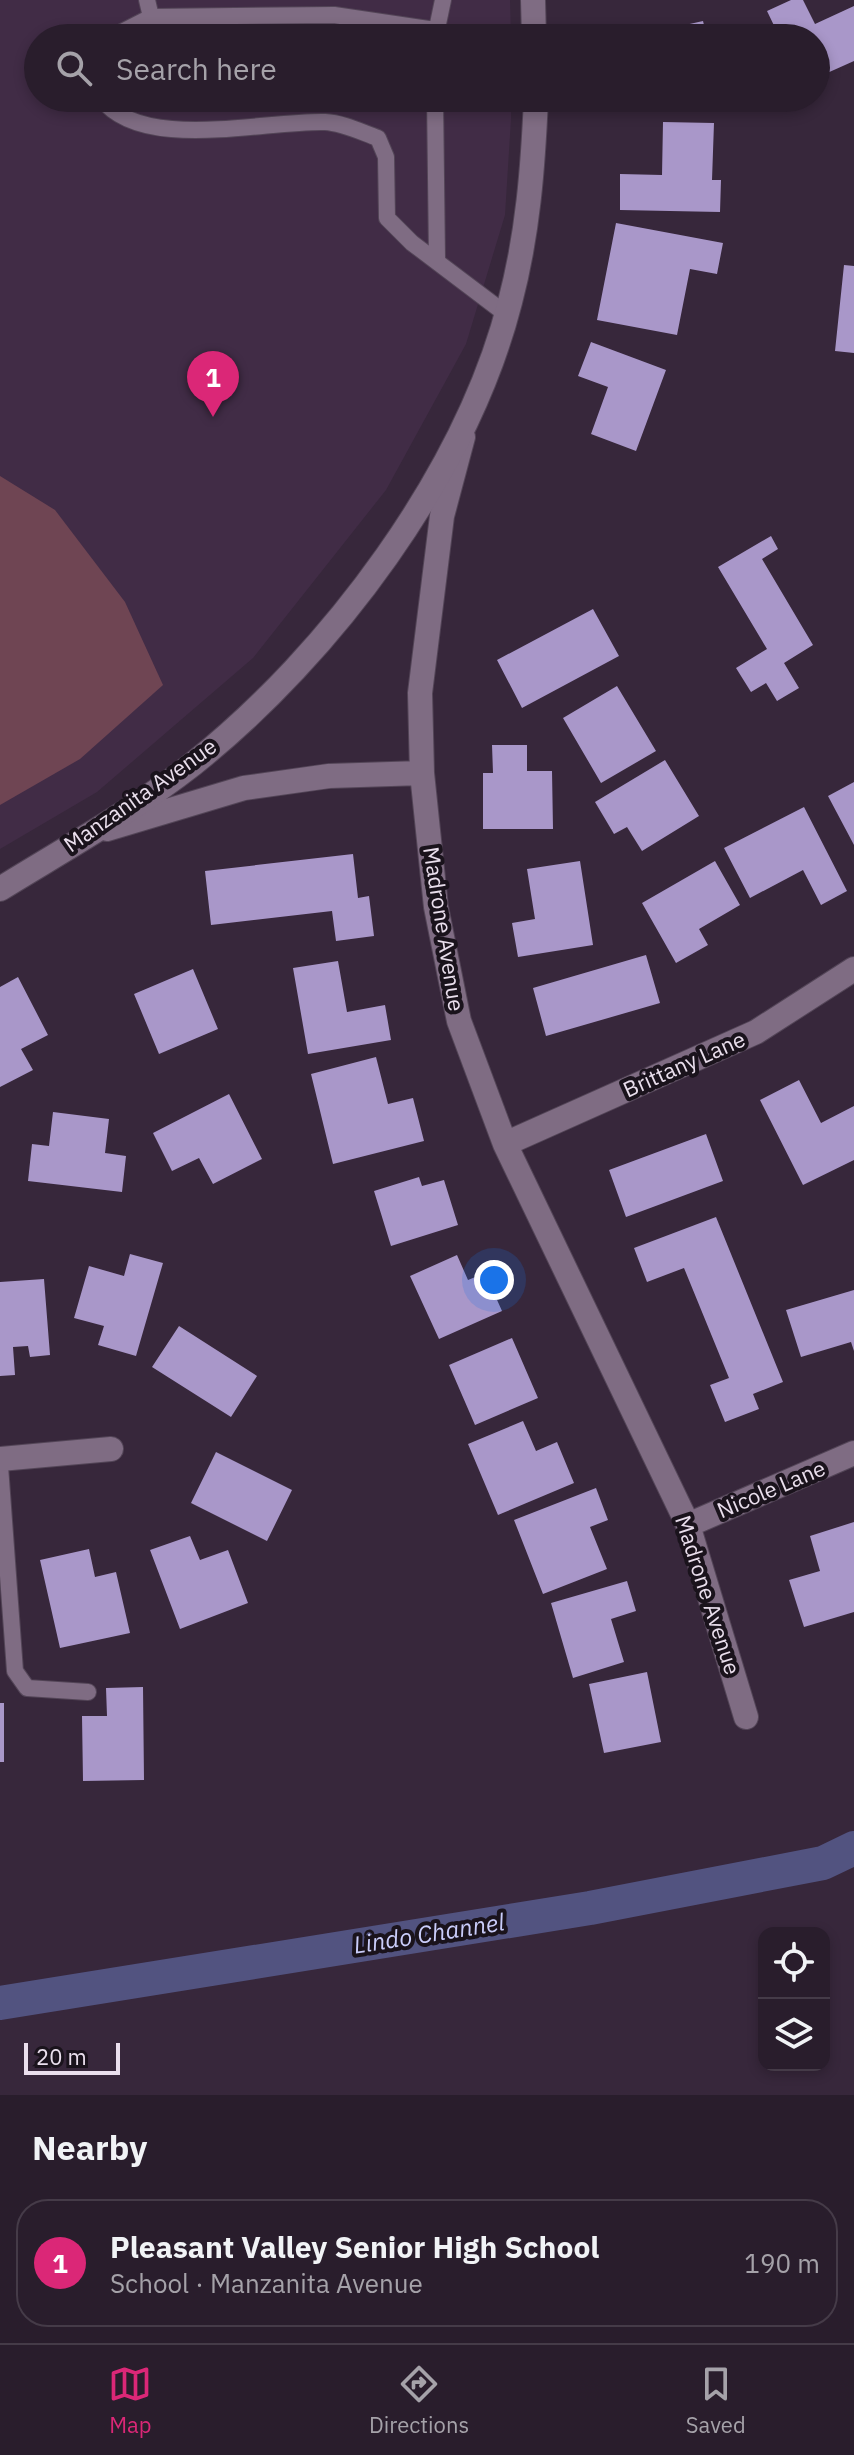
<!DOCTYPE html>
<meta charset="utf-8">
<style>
body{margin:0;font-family:"IBM Plex Sans",sans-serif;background:#352a38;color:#f1f3f6}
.controls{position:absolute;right:24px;bottom:24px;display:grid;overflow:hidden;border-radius:16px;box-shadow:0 4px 12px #0003}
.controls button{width:72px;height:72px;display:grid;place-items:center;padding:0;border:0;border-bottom:2px solid #453b48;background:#291d2c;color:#f1f3f6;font:40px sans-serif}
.scale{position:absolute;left:24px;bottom:20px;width:96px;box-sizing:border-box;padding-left:8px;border:4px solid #eadfed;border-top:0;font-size:22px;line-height:28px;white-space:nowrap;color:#eadfed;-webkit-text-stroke:6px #1a131c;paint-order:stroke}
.you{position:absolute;left:494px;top:1280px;width:28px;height:28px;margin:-20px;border:6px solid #fff;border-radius:50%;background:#1a73e8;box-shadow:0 0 0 12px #1a73e833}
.badge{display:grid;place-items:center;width:52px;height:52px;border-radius:50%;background:#db2777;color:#fff;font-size:26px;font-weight:700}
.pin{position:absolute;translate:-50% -66px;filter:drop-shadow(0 2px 4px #0008)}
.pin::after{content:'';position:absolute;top:42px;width:28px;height:24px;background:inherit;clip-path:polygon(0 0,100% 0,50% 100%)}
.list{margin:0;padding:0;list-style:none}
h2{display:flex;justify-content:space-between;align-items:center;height:104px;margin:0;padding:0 32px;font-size:34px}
h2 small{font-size:26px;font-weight:400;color:#a5a2a9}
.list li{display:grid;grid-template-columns:52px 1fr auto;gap:24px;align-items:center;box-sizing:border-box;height:128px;margin:0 16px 16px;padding:0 16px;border:2px solid #453b48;border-radius:32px}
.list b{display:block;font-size:30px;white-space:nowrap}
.list p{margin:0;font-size:26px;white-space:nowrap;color:#a5a2a9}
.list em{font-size:26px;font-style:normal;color:#a5a2a9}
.icon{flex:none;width:44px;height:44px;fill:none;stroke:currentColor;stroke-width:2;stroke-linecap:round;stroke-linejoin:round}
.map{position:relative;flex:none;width:854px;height:2095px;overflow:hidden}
.search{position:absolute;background:#291d2c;box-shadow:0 4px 12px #0003;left:24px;right:24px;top:24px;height:88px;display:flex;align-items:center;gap:20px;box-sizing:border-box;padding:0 28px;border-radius:44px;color:#a5a2a9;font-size:30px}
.sheet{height:248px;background:#291d2c}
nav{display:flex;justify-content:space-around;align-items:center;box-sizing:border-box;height:112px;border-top:2px solid #453b48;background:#291d2c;font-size:22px;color:#a5a2a9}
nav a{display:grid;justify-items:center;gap:4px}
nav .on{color:#db2777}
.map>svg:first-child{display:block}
.built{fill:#412c46}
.green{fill:#6f4553}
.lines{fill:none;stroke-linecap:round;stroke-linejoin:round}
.canal{stroke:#525380;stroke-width:34}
.building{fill:#a997c9}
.service-casing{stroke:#534557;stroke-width:18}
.minor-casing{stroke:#534557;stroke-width:26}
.tertiary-casing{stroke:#534557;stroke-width:26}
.service{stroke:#7f6c83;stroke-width:16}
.minor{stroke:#7f6c83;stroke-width:24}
.tertiary{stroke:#7f6c83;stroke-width:24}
.labels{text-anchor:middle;stroke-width:8;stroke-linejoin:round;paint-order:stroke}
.street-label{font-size:22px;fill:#eadfed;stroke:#1a131c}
.water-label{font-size:24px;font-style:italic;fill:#cacdfa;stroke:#1a131c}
</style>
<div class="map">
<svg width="854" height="2095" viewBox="0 0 854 2095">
<rect width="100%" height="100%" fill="#37273b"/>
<!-- built -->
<path class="built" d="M 0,0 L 510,0 L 511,38 L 38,38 L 38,98 L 511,98 L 511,119 L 505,215 L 466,344 L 386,490 L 253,658 L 97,792 L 0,849 Z"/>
<!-- green -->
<path class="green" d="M 0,476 L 55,510 L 125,602 L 163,685 L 80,759 L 0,805 Z"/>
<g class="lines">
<!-- canal -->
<path class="canal" d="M 0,2003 L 590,1908 L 823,1863 L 854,1848"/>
</g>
<!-- building -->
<path class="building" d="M 791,0 L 803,0 L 815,24 L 854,6 L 854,61 L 816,78 L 816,38 L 780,38 L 767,11 Z
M 703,21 L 706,33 L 740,25 L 743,38 L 627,38 Z
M 663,122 L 714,123 L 712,180 L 721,180 L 720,212 L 620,210 L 620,174 L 662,175 Z
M 616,223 L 723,243 L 717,274 L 690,269 L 677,335 L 597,320 Z
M 844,265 L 854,266 L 854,353 L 835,351 Z
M 591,342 L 666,370 L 636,451 L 591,434 L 608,387 L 578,376 Z
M 771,536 L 778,549 L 762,559 L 813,645 L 784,663 L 799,688 L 777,701 L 766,683 L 751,692 L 736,668 L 767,649 L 718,567 Z
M 593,609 L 619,656 L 522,708 L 497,660 Z
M 617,686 L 656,751 L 601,783 L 563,718 Z
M 492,745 L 527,745 L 527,771 L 552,771 L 553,829 L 483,829 L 483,773 L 493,773 Z
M 665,760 L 699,816 L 642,851 L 627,827 L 614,834 L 595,802 Z
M 854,782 L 854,845 L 828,796 Z
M 804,807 L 847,891 L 821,905 L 803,870 L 750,898 L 724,848 Z
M 353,854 L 358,898 L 369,896 L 374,936 L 336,941 L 332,911 L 211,925 L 205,871 Z
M 580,861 L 593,945 L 518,957 L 512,923 L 535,919 L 527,869 Z
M 715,861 L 740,905 L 699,929 L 708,945 L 676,963 L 642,903 Z
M 646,955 L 660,1003 L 546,1036 L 533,988 Z
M 338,961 L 347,1012 L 385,1005 L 391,1040 L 308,1054 L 293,968 Z
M 193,969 L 218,1029 L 159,1054 L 134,994 Z
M 18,977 L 48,1035 L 21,1049 L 33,1070 L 0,1087 L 0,987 Z
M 376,1057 L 388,1104 L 413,1098 L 424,1141 L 333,1164 L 311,1074 Z
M 799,1080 L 821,1123 L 854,1106 L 854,1160 L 803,1185 L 760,1100 Z
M 229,1094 L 262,1159 L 213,1184 L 199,1158 L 172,1171 L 153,1133 Z
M 53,1112 L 109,1119 L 105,1153 L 126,1156 L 122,1192 L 28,1181 L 32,1144 L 49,1146 Z
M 706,1134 L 723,1181 L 626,1217 L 609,1170 Z
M 419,1177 L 422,1186 L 444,1180 L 458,1225 L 391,1246 L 374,1191 Z
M 716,1217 L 783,1382 L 753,1394 L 759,1409 L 725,1422 L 710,1385 L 729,1378 L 684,1268 L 647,1282 L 634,1248 Z
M 130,1254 L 163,1263 L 136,1356 L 98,1345 L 104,1326 L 74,1318 L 89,1266 L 124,1276 Z
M 457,1255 L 468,1280 L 485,1273 L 502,1311 L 439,1339 L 410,1276 Z
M 44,1279 L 50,1355 L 30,1357 L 28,1346 L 13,1347 L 15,1375 L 0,1376 L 0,1282 Z
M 854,1290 L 854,1351 L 851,1342 L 801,1357 L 786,1310 Z
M 179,1326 L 257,1376 L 231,1417 L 152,1367 Z
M 512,1338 L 538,1398 L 475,1425 L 449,1365 Z
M 523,1421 L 536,1451 L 557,1442 L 574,1483 L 498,1515 L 468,1444 Z
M 216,1452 L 292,1490 L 267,1541 L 191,1503 Z
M 596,1488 L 608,1520 L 590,1527 L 607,1569 L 543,1594 L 514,1520 Z
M 854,1522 L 854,1612 L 804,1627 L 789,1580 L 820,1571 L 810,1536 Z
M 190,1536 L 200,1560 L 228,1550 L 248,1603 L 180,1629 L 150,1550 Z
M 89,1549 L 95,1577 L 116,1572 L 130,1633 L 60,1648 L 40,1560 Z
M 627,1581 L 636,1611 L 611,1619 L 624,1662 L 573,1678 L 551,1603 Z
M 647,1672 L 661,1742 L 604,1753 L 589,1684 Z
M 143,1687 L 144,1780 L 83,1781 L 82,1716 L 107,1716 L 106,1688 Z
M 0,1703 L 4,1703 L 4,1762 L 0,1762 Z"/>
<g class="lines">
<defs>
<path id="service" d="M 147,0 L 151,17
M 110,38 L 151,17 L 334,15 L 435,30
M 435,38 L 443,0
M 101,98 C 141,153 265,120 325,122 C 343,123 361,132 378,138 L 386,157 L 387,218 L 412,243 L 506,314
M 435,98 L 437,258
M 0,1466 L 15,1671 L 27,1688 L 88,1692"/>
<path id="minor" d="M 463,437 L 442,516 L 420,693 L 422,773 L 436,907 L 459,1021 L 505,1144 L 688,1525 L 746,1717
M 107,829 L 244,788 L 329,776 L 422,773
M 505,1144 L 756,1032 L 854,969
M 0,1459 L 111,1449
M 688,1525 L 854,1453"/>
<path id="tertiary" d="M 533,0 L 534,38
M 0,889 C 65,849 133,811 193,764 C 331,654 466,474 510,302 C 528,234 533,167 536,98"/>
</defs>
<!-- service casing -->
<use href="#service" class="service-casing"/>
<!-- minor casing -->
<use href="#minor" class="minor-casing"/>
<!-- tertiary casing -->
<use href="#tertiary" class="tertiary-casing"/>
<!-- service -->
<use href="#service" class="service"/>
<!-- minor -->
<use href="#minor" class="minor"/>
<!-- tertiary -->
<use href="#tertiary" class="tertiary"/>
</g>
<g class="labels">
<!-- street labels -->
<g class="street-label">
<text transform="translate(140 795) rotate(-35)" y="8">Manzanita Avenue</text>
<text transform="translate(444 929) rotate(81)" y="8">Madrone Avenue</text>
<text transform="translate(684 1064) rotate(-24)" y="8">Brittany Lane</text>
<text transform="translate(771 1489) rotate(-23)" y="8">Nicole Lane</text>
<text transform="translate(708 1595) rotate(72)" y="8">Madrone Avenue</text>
</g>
<!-- water labels -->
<g class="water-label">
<text transform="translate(429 1934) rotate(-9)" y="8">Lindo Channel</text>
</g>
</g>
</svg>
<div class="controls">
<button><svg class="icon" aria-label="locate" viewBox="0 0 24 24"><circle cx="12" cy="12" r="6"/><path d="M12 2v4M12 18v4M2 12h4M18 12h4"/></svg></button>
<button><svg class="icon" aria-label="layers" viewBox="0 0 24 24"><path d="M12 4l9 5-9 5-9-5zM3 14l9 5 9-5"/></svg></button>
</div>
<div class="scale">20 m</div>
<div class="you"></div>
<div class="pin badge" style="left:213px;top:417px">1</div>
<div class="search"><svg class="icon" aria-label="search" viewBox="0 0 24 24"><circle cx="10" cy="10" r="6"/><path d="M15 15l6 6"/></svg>Search here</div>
</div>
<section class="sheet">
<h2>Nearby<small></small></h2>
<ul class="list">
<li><span class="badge">1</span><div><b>Pleasant Valley Senior High School</b><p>School · Manzanita Avenue</p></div><em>190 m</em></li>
</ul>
</section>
<nav>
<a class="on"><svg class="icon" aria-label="map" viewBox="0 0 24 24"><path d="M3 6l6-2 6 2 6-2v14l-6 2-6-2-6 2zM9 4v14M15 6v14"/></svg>Map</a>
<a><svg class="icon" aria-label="directions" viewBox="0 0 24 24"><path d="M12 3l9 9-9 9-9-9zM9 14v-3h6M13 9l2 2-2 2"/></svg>Directions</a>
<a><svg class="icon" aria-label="saved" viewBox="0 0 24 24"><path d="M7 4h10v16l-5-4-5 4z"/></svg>Saved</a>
</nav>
